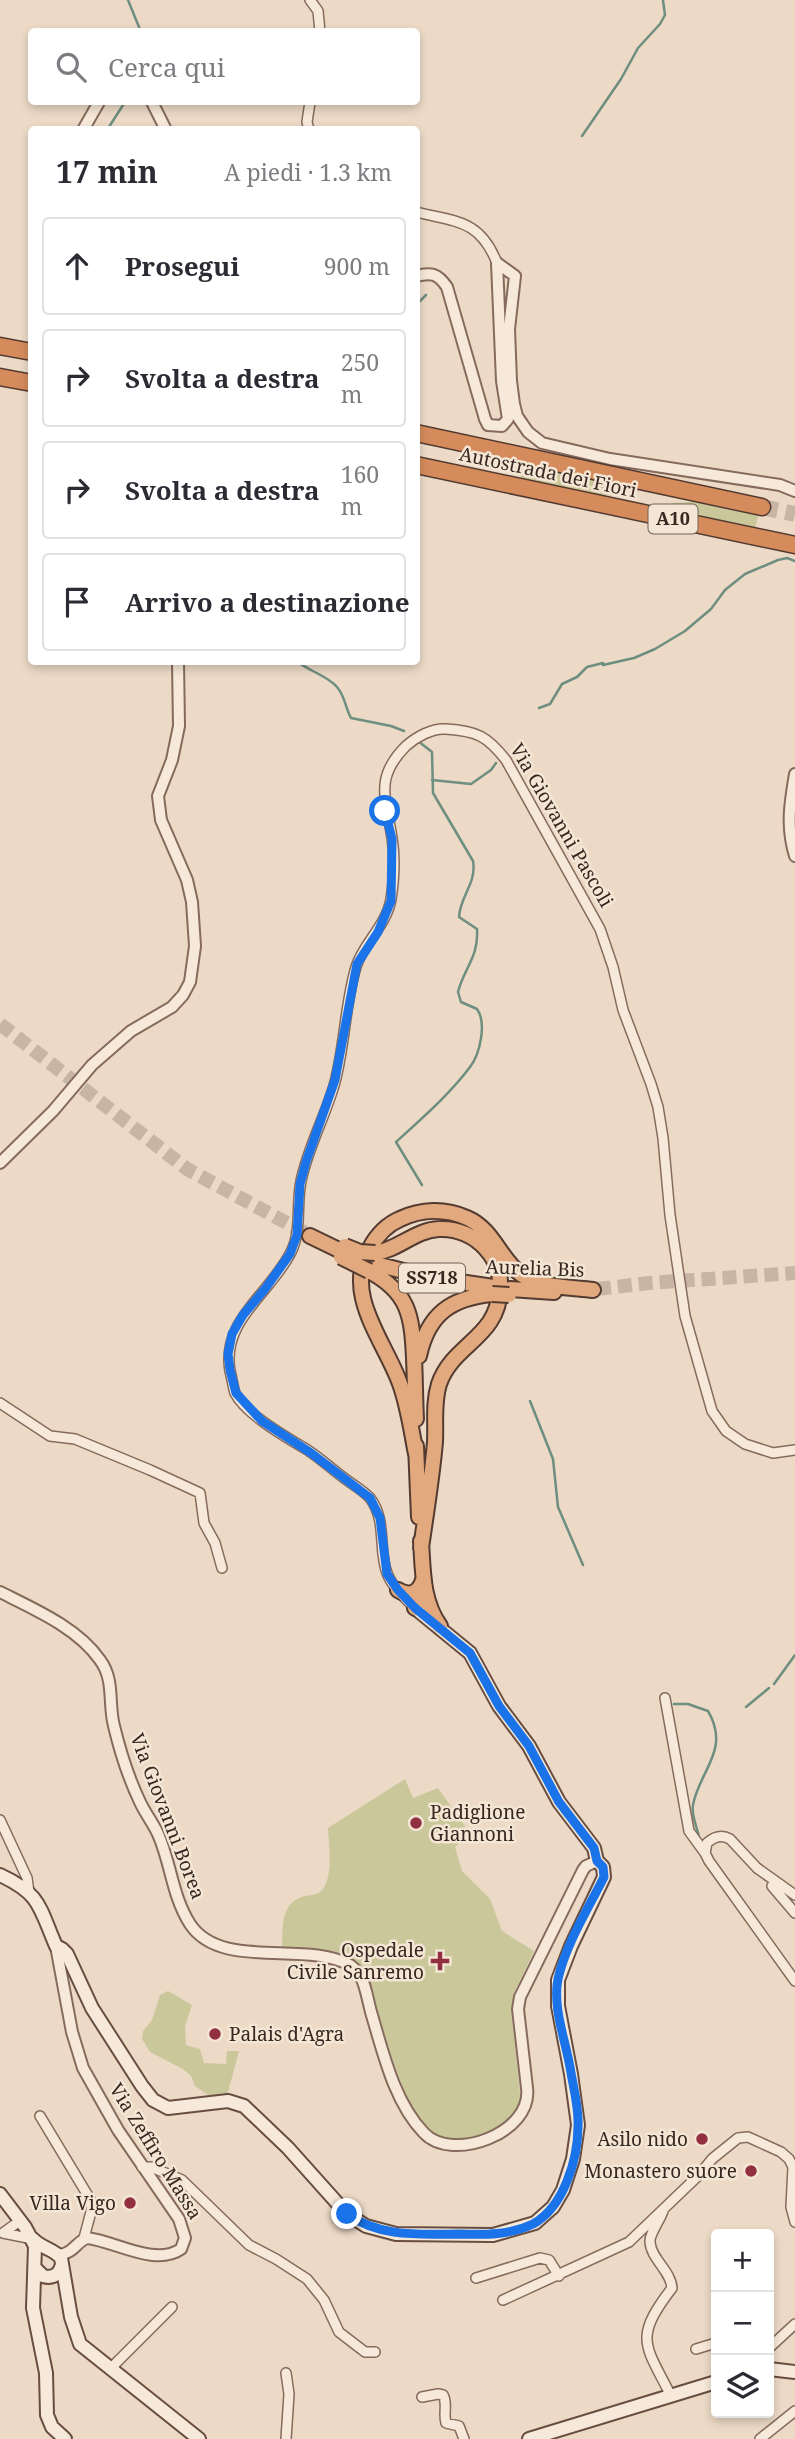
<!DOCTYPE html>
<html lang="it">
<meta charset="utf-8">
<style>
body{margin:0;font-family:"Noto Serif",serif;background:#f2f2f3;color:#2b2b33}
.controls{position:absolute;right:21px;bottom:21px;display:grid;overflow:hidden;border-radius:7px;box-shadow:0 4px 10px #0003}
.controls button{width:63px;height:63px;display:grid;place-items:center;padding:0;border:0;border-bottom:2px solid #e1e1e2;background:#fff;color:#2b2b33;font:35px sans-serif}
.stop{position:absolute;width:21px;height:21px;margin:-16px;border:5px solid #1a73e8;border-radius:50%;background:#fff}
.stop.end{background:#1a73e8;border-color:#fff;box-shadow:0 2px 7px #0008}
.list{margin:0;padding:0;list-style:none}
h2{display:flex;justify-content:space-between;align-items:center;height:91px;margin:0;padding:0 28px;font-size:30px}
h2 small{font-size:23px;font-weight:400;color:#7c7c81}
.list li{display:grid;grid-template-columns:46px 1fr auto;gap:21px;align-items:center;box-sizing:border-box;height:98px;margin:0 14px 14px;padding:0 14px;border:2px solid #e1e1e2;border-radius:7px}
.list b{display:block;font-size:26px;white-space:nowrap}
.list em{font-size:23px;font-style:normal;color:#7c7c81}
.icon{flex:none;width:38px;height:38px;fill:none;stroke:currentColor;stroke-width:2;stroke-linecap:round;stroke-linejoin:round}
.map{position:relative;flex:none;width:795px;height:2439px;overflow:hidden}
.search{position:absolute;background:#fff;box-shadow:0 4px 10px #0003;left:28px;top:28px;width:392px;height:77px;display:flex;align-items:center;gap:18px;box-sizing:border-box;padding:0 24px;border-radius:7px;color:#7c7c81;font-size:26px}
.panel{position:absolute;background:#fff;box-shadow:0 4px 10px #0003;left:28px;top:126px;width:392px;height:539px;border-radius:7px}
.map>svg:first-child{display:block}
.green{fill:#cac79a}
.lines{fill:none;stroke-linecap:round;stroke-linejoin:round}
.stream{stroke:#6e8e80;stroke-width:2.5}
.trunk-tunnel{stroke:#c8b6a5;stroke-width:14;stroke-dasharray:14 7;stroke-linecap:butt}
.motorway-tunnel{stroke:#c8b6a5;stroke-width:16;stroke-dasharray:16 8;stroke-linecap:butt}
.minor-casing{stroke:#866b5d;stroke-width:12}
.tertiary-casing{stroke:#866b5d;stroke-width:14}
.secondary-casing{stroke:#684d40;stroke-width:16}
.trunk-casing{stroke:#543b31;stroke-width:18}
.motorway-casing{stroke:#543b31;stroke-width:19}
.minor{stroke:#f7e9d9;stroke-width:9}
.tertiary{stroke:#f7e9d9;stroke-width:10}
.secondary{stroke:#f7e9d9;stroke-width:12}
.trunk{stroke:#e2a97e;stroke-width:14}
.motorway{stroke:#d68b5c;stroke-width:16}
.trunk-bridge-casing{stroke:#543b31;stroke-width:18;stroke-linecap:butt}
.trunk-bridge{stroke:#e2a97e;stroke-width:14}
.route{stroke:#1a73e8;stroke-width:9}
.poi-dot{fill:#923042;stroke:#f4e6d5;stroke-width:2.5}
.labels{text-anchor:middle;stroke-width:5;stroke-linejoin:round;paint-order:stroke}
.shield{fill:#f4e6d5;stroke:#706056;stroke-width:2}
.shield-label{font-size:18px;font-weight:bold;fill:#372720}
.street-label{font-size:19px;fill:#372720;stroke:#f4e6d5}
.poi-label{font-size:19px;fill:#372720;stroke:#f4e6d5;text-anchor:end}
</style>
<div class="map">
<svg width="795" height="2439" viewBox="0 0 795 2439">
<rect width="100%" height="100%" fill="#ecdac6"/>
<!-- green -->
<path class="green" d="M 510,458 L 593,476 L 630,495 L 589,496 L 523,481 Z
M 706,501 L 759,512 L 755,530 L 704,519 L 671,503 Z
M 405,1779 L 413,1798 L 438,1788 L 465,1826 L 468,1837 L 455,1847 L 462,1871 L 490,1899 L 502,1931 L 534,1951 L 514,1993 L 511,2008 L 521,2102 C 512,2120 494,2131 475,2137 C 463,2141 446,2143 434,2137 C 409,2122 385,2035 376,2006 C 373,1997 371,1984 365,1976 C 344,1950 313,1949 282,1947 C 283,1930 280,1907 299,1898 C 305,1895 314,1896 320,1892 C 334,1881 329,1844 328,1828 Z
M 168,1991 L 192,2005 L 185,2026 L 186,2045 L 200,2049 L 204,2063 L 226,2064 L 227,2051 L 239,2051 L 227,2096 L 208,2095 L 195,2086 L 191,2076 L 183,2069 L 150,2052 L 142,2039 L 143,2031 L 152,2020 L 160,1995 Z"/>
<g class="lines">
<!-- stream -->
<path class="stream" d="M 128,0 L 141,32
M 107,130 L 125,102
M 582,136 L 621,79 L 638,48 L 660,24 L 665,15 L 663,0
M 416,305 L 426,295
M 298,662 C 309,671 328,676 337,687 C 345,696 345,707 351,718 L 391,726 L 404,731
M 539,708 L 550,704 L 562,684 L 577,677 L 587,667 L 603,663 L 603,665 L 634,658 L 655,649 L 685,631 L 711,609 L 725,590 L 745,574 L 778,560 L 787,558 L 795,561
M 418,741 L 432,752 L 433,793 L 473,861 C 477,883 460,896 459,917 L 477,929 C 479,957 464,968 458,992 L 461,1002 L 477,1009 C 487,1023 480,1054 470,1067 C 450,1094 421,1119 396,1142 L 422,1185
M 432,780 L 471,784 L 491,770 L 496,763
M 530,1401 L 553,1459 L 558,1507 L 583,1565
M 774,1684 L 795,1655
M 674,1704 L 688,1704 L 708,1711 C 731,1750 699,1771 693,1805 C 691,1815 697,1827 699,1837
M 746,1707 L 769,1688"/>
<!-- trunk-tunnel -->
<path class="trunk-tunnel" d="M 0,1024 L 187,1169 L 309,1235
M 597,1289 L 649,1283 L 795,1273"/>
<!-- motorway-tunnel -->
<path class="motorway-tunnel" d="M 762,507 L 795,514"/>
<defs>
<path id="minor" d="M 310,0 L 318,11 L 320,32
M 309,130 L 307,122 L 310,102
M 416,212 C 457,222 480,220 497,263
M 0,1403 L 50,1436 L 75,1439 L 150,1470 L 200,1493 L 204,1523 L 215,1543 L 222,1568
M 415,1608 C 405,1598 392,1587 387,1573 C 378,1549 387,1520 370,1498 C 364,1491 352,1484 344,1478 C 332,1469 321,1459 309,1451 C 288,1438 246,1415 235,1393 C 233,1387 232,1378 230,1371 C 221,1320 271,1293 291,1252 C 302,1230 296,1205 301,1181 C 308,1147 326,1115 335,1082 C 345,1044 345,1004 356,967 C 362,945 387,925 391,899 C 394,880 395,856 392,838 C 386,798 374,778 406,746 C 416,737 432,728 446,729 C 477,731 487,736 506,760 L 600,929 L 613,967 L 623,1010 L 651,1084 L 658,1107 L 663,1138 L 670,1215 L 685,1316 L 712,1411 L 726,1431 L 745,1444 L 773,1453 L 795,1450
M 665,1698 L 689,1831 L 705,1853
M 0,1820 L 27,1878 L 29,1892
M 772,1886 L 795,1913
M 795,1895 L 757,1868 L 730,1839 C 721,1834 714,1837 707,1843 L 705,1853 L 709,1861 L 795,1981
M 40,2116 L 90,2199 L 92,2208 L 84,2238
M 142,2167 L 151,2167 L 182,2180 L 249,2245 L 276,2259 L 307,2279 L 324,2300 L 339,2332 L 365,2352 L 375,2352
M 663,2211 C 660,2220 649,2235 650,2242 C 651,2259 671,2271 672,2288 C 633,2339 645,2344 671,2396
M 21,2220 L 3,2233 L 33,2239
M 476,2278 L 540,2258 L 549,2260 L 559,2276
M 503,2300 L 629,2242 L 699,2175 L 712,2159 L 738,2138 L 748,2137 L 781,2152 L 789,2159 L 793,2167 L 791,2207 L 795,2222
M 769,2348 L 795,2324
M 696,2349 L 716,2343
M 110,2369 L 172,2307
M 286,2373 L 289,2394 L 286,2439
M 422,2397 L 438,2394 L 443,2395 C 448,2403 443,2413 446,2423 L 459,2426 L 464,2439
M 760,2439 L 795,2411"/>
<path id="tertiary" d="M 152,102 L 166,130
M 83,130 L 99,102
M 497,263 L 515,276 L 509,329 L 511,381 L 514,404 L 517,416 L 528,432 L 542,443 L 610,459 L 780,485 L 795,491
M 416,276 C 432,272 438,274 447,287 L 485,419 L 488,425 L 502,426 L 508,419 L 502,381 L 497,263
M 795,774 C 790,803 786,827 795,856
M 0,1163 L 53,1111 L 92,1065 L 131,1031 L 172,1007 L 183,995 L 190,982 L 195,946 L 192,902 L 187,880 L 161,820 L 158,796 L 172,760 L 179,726 L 178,662
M 0,1592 C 34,1609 78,1628 100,1660 C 115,1680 108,1704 114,1726 C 120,1751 129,1779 140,1802 C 145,1813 153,1823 158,1834 C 171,1863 172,1896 190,1924 C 221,1971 305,1940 350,1965 C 354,1968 358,1972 361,1977 C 366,1987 368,2001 371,2012 C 383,2052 394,2102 424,2133 C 452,2163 533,2133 527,2088 C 524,2062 521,2036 518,2009 L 520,1997 L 583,1870 L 586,1866 L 597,1861
M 56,1946 L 72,2032 L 83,2068 L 118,2130 L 179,2219 L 185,2238 L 181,2249 C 155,2267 115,2241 87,2238 C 76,2242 74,2253 59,2255"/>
<path id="secondary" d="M 0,1875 C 41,1894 39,1907 56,1946 L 62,1949 L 67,1954 L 92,2008 L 142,2086 L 153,2100 L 168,2108 L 228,2101 L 244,2106 L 288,2148 L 347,2214 L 366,2226 L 396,2234 L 493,2235 L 535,2223 L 553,2207 L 563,2190 L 573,2159 L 578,2125 L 571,2074 L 558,2006 L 558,1980 L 571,1946 L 604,1877 L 603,1867 L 597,1861 L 594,1848 L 559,1802 L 529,1746 L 499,1706 L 470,1653 L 415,1608
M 0,2194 L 25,2227 L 35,2246 L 33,2308 L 46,2373 L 47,2415 L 52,2427 L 65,2439
M 33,2239 C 41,2248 54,2249 61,2258 L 71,2317 L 80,2344 L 199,2439
M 35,2268 L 43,2276 C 53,2279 60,2274 62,2264
M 769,2369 L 795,2372
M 529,2439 L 716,2382"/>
<path id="trunk" d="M 310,1236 L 343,1252
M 375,1253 C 398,1250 415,1230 439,1229 C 457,1228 475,1236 486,1249 C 496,1260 501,1274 500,1288 C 499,1338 453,1343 439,1384 C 433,1403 436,1423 435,1442 C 432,1477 426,1513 421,1548
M 372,1263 L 427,1277 L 493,1287
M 369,1271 C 409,1292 412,1316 414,1358 C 415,1378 415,1399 416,1419
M 510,1289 L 554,1292
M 419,1356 C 428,1314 451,1298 492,1294
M 416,1446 L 419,1517
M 416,1454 C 411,1429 408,1404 399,1381 C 383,1339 343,1293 370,1248 C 377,1235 386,1225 400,1219 C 421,1209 445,1208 467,1218 C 492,1229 498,1254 517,1271 C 536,1288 569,1287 593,1290
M 421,1541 C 423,1571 422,1601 440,1626
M 398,1590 C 410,1597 419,1593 423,1580
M 415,1608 L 424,1586"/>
<path id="motorway" d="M 0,346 L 32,352
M 0,377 L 32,383
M 416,433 L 762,507
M 416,465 L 795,545"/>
</defs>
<!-- minor casing -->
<use href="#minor" class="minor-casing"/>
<!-- tertiary casing -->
<use href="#tertiary" class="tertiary-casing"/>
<!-- secondary casing -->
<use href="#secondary" class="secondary-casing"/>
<!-- trunk casing -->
<use href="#trunk" class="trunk-casing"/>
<!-- motorway casing -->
<use href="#motorway" class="motorway-casing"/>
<!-- minor -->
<use href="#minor" class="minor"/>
<!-- tertiary -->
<use href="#tertiary" class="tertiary"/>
<!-- secondary -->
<use href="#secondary" class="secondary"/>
<!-- trunk -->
<use href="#trunk" class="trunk"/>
<!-- motorway -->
<use href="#motorway" class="motorway"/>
<defs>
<path id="trunk-bridge" d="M 345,1246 L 360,1252 L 375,1253
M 341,1257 L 369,1271
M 492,1294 L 509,1295"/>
</defs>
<!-- trunk-bridge casing -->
<use href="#trunk-bridge" class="trunk-bridge-casing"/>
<!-- trunk-bridge -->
<use href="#trunk-bridge" class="trunk-bridge"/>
</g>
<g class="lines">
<!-- route -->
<path class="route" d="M 347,2214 C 381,2238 420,2234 460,2234 C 485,2235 510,2235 533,2224 C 564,2207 578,2159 578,2126 C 579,2109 574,2090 571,2073 C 567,2044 552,2009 558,1979 C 566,1944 588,1909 604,1877 L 603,1867 L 597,1861 L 594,1848 L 559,1802 L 529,1746 L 499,1706 L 470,1653 L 415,1608 L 398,1590 L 387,1574 L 380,1518 L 370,1498 L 311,1453 L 262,1421 L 236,1393 L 230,1370 L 228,1354 L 232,1334 L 243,1315 L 265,1289 L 290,1254 L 297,1235 L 300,1184 L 306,1162 L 335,1080 L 357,964 L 378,932 L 391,901 L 392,839 L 385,811"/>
</g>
<!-- markers -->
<g class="poi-dot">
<circle cx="416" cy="1823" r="7"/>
<path d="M436.5 1950.5h7v7h7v7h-7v7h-7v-7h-7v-7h7z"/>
<circle cx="215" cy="2034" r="7"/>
<circle cx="702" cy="2139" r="7"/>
<circle cx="751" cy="2171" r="7"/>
<circle cx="130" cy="2203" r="7"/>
</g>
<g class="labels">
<!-- shield labels -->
<g class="shield">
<rect x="648.5" y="504.5" width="49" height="29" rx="5"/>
<rect x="399" y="1263.5" width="66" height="29" rx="5"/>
</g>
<g class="shield-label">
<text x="673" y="525">A10</text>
<text x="432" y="1284">SS718</text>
</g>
<!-- street labels -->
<g class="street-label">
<text transform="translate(548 472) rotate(12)" y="7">Autostrada dei Fiori</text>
<text transform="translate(562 825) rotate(60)" y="7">Via Giovanni Pascoli</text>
<text transform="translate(535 1268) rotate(2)" y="7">Aurelia Bis</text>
<text transform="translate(168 1816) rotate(69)" y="7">Via Giovanni Borea</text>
<text transform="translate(156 2151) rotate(58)" y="7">Via Zeffiro Massa</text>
</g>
<!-- poi labels -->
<g class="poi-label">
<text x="430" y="1819" text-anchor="start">Padiglione<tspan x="430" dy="22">Giannoni</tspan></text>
<text x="424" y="1957">Ospedale<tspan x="424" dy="22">Civile Sanremo</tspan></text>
<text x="229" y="2041" text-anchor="start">Palais d'Agra</text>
<text x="688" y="2146">Asilo nido</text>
<text x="737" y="2178">Monastero suore</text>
<text x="116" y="2210">Villa Vigo</text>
</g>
</g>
</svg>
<div class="controls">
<button>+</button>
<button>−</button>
<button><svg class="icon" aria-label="layers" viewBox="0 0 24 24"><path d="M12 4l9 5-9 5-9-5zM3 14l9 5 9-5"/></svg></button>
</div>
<div class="stop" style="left:385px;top:811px"></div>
<div class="stop end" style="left:347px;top:2214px"></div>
<div class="search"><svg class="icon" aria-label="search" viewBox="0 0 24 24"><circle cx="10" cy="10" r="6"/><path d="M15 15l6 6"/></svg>Cerca qui</div>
<section class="panel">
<h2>17 min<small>A piedi · 1.3 km</small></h2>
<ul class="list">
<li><svg class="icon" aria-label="ahead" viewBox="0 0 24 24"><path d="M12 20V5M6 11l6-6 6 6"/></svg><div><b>Prosegui</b></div><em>900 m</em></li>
<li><svg class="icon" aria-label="right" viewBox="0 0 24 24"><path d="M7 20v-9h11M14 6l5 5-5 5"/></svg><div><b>Svolta a destra</b></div><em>250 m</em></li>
<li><svg class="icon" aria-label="right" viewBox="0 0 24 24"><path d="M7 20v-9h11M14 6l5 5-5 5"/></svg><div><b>Svolta a destra</b></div><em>160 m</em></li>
<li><svg class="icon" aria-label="arrive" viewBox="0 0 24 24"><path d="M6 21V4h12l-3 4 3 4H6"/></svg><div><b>Arrivo a destinazione</b></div></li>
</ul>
</section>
</div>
